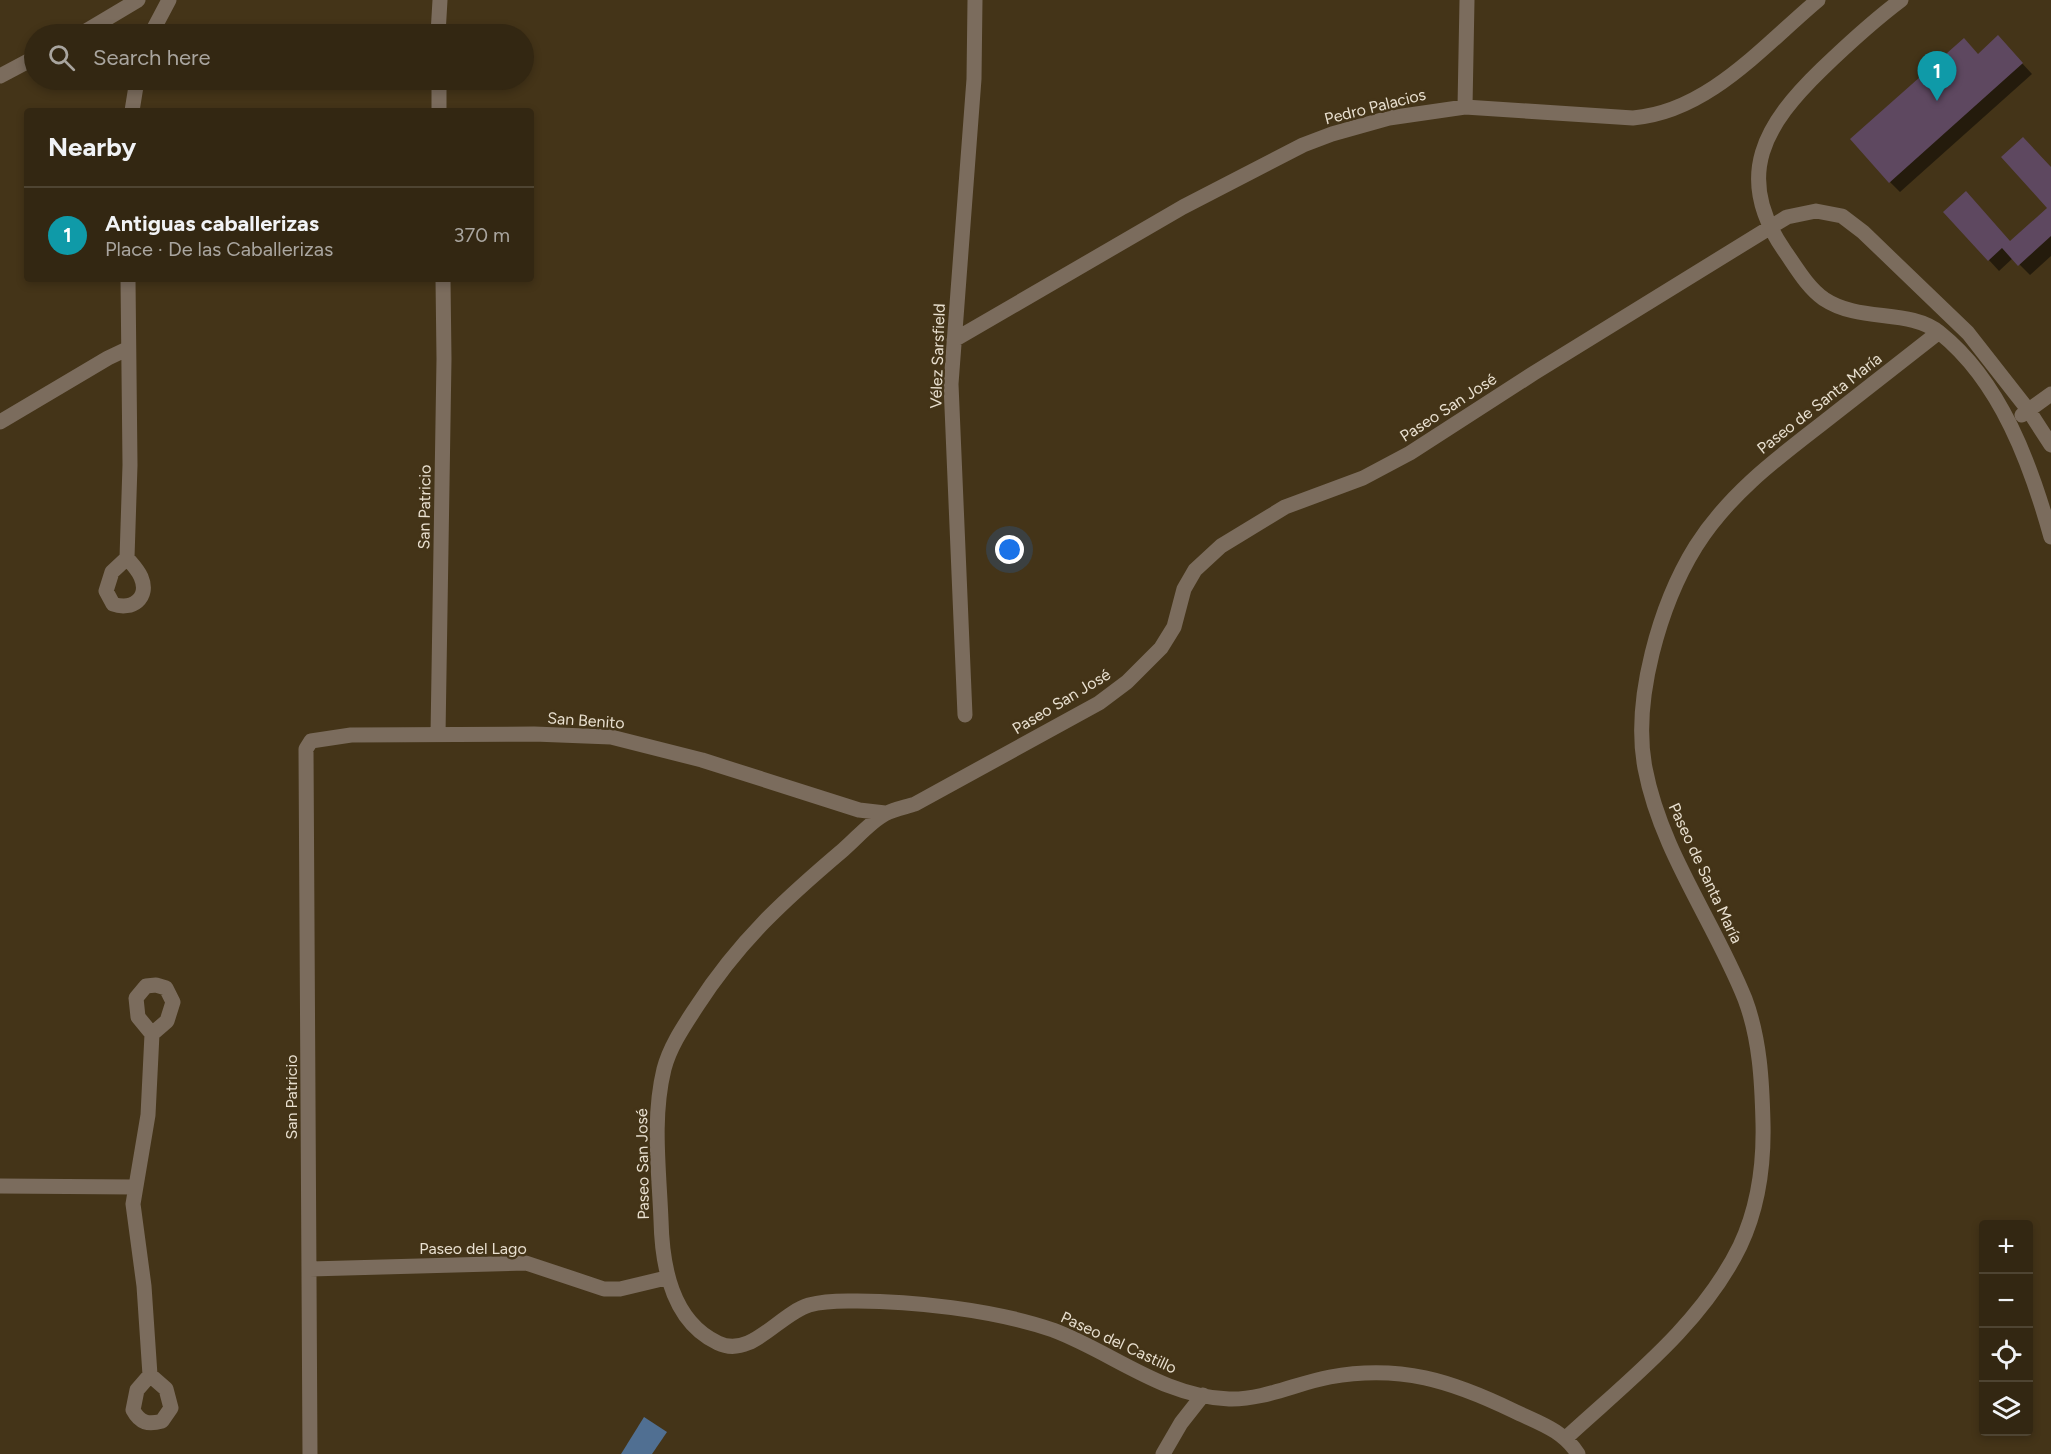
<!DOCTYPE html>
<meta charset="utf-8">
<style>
body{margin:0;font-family:Figtree,sans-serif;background:#3e3320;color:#f1f3f6}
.controls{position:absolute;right:18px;bottom:18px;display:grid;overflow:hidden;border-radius:6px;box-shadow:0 3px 9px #0003}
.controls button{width:54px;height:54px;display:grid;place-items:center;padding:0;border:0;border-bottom:2px solid #4e4432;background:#332712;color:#f1f3f6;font:30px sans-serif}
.you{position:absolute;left:1010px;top:550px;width:21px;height:21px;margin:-15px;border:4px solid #fff;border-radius:50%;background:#1a73e8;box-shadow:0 0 0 9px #1a73e833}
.badge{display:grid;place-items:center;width:39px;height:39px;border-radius:50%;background:#f39aa7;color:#fff;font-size:20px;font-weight:700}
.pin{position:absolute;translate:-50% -50px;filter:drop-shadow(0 2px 3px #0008)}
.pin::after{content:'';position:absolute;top:32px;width:21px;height:18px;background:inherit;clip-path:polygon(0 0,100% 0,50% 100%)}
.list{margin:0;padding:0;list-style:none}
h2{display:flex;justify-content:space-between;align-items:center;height:78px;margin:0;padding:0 24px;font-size:26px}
h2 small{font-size:20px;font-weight:400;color:#a9a59f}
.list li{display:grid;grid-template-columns:39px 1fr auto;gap:18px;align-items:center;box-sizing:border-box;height:96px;padding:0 24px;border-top:2px solid #4e4432}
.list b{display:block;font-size:22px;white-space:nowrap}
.list p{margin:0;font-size:20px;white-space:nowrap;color:#a9a59f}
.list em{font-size:20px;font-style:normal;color:#a9a59f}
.icon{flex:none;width:33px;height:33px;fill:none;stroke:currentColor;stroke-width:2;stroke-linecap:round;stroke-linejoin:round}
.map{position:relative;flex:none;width:2051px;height:1454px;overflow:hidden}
.search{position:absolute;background:#332712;box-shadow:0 3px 9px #0003;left:24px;top:24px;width:510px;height:66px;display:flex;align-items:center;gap:15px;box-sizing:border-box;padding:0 21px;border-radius:33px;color:#a9a59f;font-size:22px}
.panel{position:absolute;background:#332712;box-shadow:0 3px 9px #0003;left:24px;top:108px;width:510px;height:174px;border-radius:6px}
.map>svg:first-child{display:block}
.water{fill:#506f92}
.shadow{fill:#0007}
.building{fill:#5e4860}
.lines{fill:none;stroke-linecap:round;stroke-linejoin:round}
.minor{stroke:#7b6c5d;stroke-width:15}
.labels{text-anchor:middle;stroke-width:5;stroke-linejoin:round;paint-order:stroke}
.street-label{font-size:16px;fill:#e9e0d0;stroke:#443418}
</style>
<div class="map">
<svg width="2051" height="1454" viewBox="0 0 2051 1454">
<rect width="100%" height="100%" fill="#443418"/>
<!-- water -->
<path class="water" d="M 644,1417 L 667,1432 L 652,1454 L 621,1454 Z"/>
<!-- shadow -->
<path class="shadow" d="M 2008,48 L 2032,74 L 1900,192 L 1890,182 L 1978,55 Z
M 2051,168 L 2051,256 L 2030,275 L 2013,258 L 1999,271 L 1945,212 L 2011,242 L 2049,208 Z"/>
<!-- building -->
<path class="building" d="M 1998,35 L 2023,63 L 1889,183 L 1850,139 L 1964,38 L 1978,54 Z
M 2023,137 L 2051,167 L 2051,236 L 2018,266 L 2002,248 L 1988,261 L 1943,212 L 1966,191 L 2010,241 L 2047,208 L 2001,157 Z"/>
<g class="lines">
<!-- minor -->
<path class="minor" d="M 1901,0 C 1873,21 1848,44 1822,69 C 1765,124 1733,176 1784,250 C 1796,267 1807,287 1824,299 C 1860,323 1909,308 1940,333 C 2001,382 2031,465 2051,537
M 88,31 L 110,34
M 81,34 L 138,0
M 151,34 L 169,0
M 438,34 L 440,0
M 0,76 L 34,58
M 439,80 L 439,111
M 1465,107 L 1467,0
M 132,111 L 137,80
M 954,340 L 1183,207 L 1303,145 L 1332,134 L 1389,118 L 1465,107 L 1633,118 C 1708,112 1763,46 1818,0
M 2022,415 L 2051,394
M 0,422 L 108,358 L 127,349
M 127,558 L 112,572 L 106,591 L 113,604 C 132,611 150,598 141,577 C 138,570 132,564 127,558 L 130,465 L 128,279
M 965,715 L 951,384 L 974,79 L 975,0
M 438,735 L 444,359 L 443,279
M 0,1186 L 134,1187
M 310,1269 L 526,1263 L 604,1289 L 620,1289 L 666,1278
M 150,1375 L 166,1389 L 171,1408 L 162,1421 C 148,1425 140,1423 133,1410 L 137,1390 L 150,1375 L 144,1286 L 133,1204 L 148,1115 L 152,1034 L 138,1017 L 136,998 L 146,986 L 156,985 L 166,988 L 173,1002 L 167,1021 L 152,1034
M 1567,1437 C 1629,1380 1702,1324 1740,1246 C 1758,1208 1764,1165 1763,1123 C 1762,1082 1760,1039 1745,999 C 1714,921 1661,852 1645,768 C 1632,700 1660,604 1696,546 C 1729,494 1776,459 1824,422 C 1862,392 1901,362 1939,332
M 310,1454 L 306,749 L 311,741 L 351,735 L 534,734 L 611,737 L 702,760 L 859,810 L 885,813
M 1163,1454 L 1181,1423 L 1203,1395
M 1578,1454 C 1563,1430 1539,1423 1514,1411 C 1452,1381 1400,1364 1330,1377 C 1297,1383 1264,1400 1229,1399 C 1163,1397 1112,1352 1053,1330 C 995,1310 909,1300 848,1301 C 836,1301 820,1302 809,1305 C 779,1314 751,1359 718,1343 C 671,1321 662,1265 661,1220 C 659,1170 652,1118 664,1069 C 670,1046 684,1026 697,1006 C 739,941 784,900 843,850 C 856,839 870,822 885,814 C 894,809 906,807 915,804 L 1099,703 L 1127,682 L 1161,648 L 1174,627 L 1184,589 L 1195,570 L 1221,546 L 1285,507 L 1363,478 L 1410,453 L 1534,373 L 1787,217 L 1816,211 L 1842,216 L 1863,232 L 1968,333 L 2029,411 L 2051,445"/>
</g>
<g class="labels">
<!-- street labels -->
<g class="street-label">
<text transform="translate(1375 106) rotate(-14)" y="6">Pedro Palacios</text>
<text transform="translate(937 356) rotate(-88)" y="6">Vélez Sarsfield</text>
<text transform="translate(1819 403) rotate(-38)" y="6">Paseo de Santa María</text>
<text transform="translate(1448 407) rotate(-33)" y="6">Paseo San José</text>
<text transform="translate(424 507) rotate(-89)" y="6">San Patricio</text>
<text transform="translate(1061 701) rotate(-31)" y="6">Paseo San José</text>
<text transform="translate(586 720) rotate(4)" y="6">San Benito</text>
<text transform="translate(1706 873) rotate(65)" y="6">Paseo de Santa María</text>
<text transform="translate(291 1097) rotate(-90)" y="6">San Patricio</text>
<text transform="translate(642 1164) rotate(-91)" y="6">Paseo San José</text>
<text x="473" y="1254">Paseo del Lago</text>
<text transform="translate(1119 1342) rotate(25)" y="6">Paseo del Castillo</text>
</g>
</g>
</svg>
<div class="controls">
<button>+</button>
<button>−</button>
<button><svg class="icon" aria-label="locate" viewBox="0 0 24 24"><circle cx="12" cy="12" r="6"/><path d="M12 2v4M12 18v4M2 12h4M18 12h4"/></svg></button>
<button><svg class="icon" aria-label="layers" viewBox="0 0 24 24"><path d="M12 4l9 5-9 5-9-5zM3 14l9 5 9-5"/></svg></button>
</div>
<div class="you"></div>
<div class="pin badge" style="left:1937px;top:101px;background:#0f9aa8">1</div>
<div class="search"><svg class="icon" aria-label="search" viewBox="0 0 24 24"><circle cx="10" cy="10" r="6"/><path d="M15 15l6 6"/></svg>Search here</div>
<section class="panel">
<h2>Nearby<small></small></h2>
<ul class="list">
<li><span class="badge" style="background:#0f9aa8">1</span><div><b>Antiguas caballerizas</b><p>Place · De las Caballerizas</p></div><em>370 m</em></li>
</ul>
</section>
</div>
